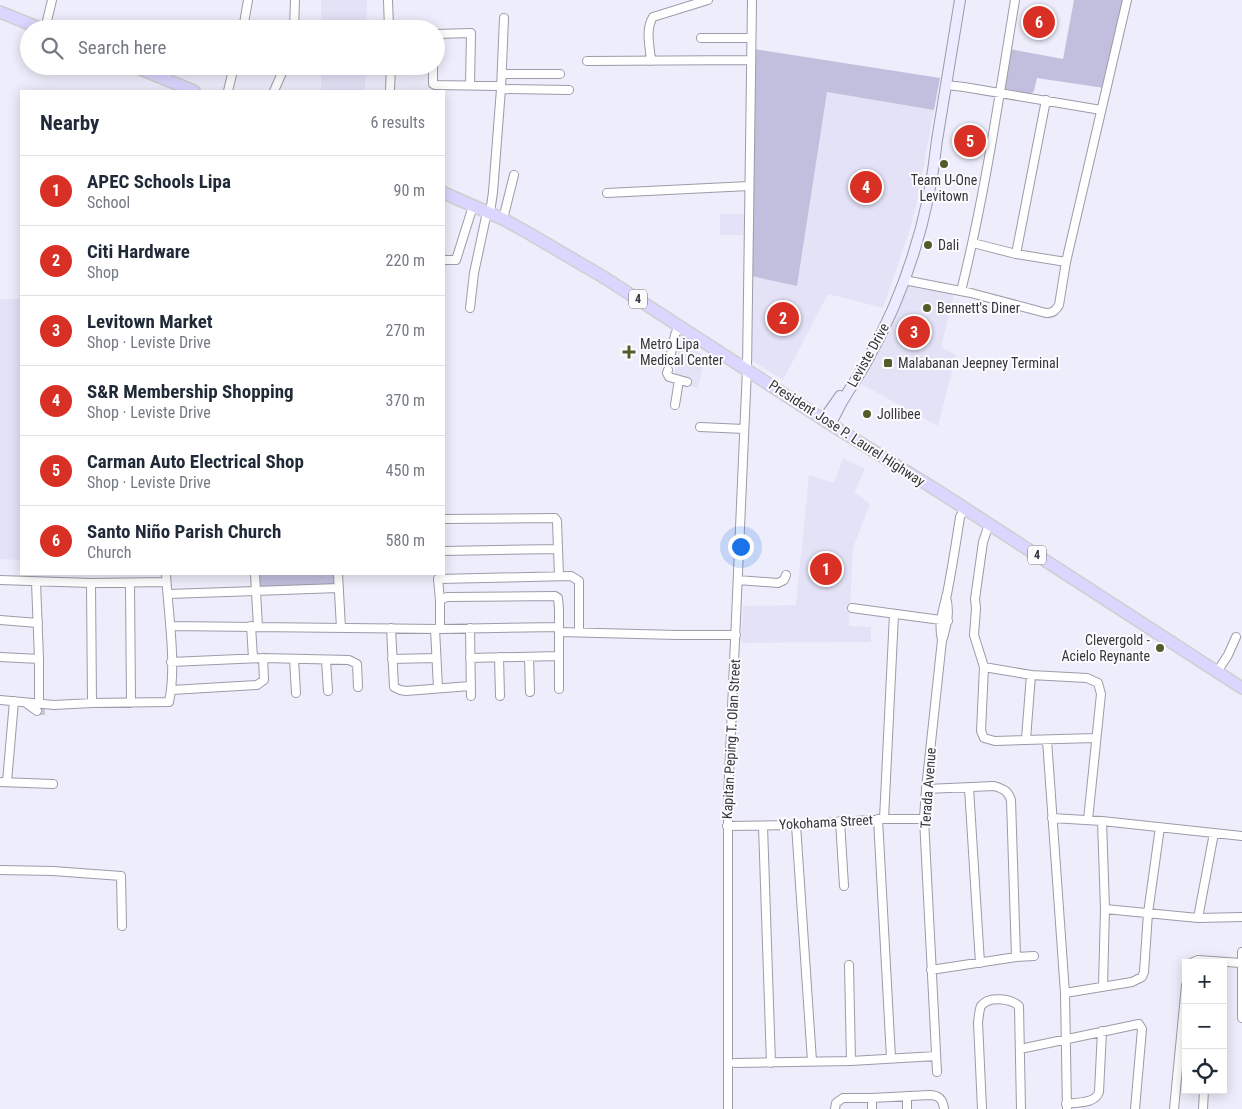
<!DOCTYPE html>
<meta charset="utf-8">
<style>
body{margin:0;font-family:"Roboto Condensed",sans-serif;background:#f2f2f3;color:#1f2937}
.controls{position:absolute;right:15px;bottom:15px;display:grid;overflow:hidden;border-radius:0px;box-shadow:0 2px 12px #0003}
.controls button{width:45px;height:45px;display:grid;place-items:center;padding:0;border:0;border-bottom:1px solid #e0e1e3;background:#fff;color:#1f2937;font:25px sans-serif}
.you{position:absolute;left:740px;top:546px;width:18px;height:18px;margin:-12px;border:4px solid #fff;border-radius:50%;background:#1a73e8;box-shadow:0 0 0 8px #1a73e833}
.badge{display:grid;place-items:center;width:32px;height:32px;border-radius:50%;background:#d93025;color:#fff;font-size:16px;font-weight:700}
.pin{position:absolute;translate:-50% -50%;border:2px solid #fff;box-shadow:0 1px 5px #0006}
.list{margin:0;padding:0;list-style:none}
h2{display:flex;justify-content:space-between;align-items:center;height:65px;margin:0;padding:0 20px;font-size:21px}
h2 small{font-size:16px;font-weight:400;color:#747a83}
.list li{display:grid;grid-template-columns:32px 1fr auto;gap:15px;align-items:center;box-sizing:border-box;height:70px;padding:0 20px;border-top:1px solid #e0e1e3}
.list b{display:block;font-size:19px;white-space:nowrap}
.list p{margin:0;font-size:16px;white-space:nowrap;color:#747a83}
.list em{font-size:16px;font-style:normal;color:#747a83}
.icon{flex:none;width:28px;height:28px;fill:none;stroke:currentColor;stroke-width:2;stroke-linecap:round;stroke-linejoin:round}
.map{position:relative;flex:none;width:1242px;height:1109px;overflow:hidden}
.search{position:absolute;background:#fff;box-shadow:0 2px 12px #0003;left:20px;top:20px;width:425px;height:55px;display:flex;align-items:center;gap:12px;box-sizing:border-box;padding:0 18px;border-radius:28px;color:#747a83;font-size:19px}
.panel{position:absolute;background:#fff;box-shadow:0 2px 12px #0003;left:20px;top:90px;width:425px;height:485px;border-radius:0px}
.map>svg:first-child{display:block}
.built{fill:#e4e2f7}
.green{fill:#c1bfdd}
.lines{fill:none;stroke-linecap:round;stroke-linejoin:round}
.street-tunnel{stroke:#c9c8d5;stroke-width:8;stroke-dasharray:8 4;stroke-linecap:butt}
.street-casing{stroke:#9c9ba8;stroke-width:10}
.secondary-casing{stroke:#9c9ba8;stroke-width:12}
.primary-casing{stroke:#cfcfd0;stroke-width:14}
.street{stroke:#fff;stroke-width:8}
.secondary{stroke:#edebff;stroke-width:10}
.primary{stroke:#dad6ff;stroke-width:11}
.poi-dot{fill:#525b2a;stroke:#fcfcff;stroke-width:2}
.labels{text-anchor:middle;stroke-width:4;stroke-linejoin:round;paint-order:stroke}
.shield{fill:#fcfcff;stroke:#717176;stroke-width:1}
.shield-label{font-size:12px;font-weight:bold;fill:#36363b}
.poi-label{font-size:14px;fill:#36363b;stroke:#fcfcff;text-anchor:start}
.street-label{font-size:14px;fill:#36363b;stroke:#fcfcff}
</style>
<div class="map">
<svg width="1242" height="1109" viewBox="0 0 1242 1109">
<rect width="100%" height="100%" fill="#eeedfb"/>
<!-- built -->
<path class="built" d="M 321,0 L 367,0 L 366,29 L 321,29 Z
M 321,66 L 365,66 L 365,91 L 321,91 Z
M 827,92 L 934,110 L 917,202 L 909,232 L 883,308 L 828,294 L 783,380 L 751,360 L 751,276 L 797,286 Z
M 720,214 L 746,214 L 745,235 L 720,235 Z
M 907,285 L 954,294 L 941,347 L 956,355 L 938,426 L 861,384 Z
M 0,299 L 21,299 L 21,560 L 0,559 Z
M 680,341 L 705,356 L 698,388 L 673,382 Z
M 843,458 L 865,469 L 854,492 L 870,504 L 853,548 L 849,626 L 871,627 L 871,642 L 741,643 L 743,606 L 796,605 L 809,475 L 834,483 Z"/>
<!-- green -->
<path class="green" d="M 1074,0 L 1123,0 L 1104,88 L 1037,78 L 1034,91 L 1031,94 L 1004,89 L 1010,49 L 1063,59 Z
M 754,49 L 940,78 L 934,110 L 827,92 L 797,286 L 751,276 Z
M 259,574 L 335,574 L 335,582 L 332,585 L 262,587 L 259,585 Z"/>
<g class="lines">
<!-- street-tunnel -->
<path class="street-tunnel" d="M 37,711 L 45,711"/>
<defs>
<path id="street" d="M 388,0 L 389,29
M 45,29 L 52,0
M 243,29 L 248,0
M 294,29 L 295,0
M 436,34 L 471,33 L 470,85
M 701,38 L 751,38
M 587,61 L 750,60
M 651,61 C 650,46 645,30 653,17 L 708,0
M 433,66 L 433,84 L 435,85 L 501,86
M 502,74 L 560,74
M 946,85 L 964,87 L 1101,110
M 501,89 L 569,90
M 228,91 L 234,66
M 274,91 L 285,66
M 390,91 L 391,66
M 607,193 L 749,186
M 490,213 L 493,192 L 501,89 L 504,18
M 503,219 L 514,175
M 973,243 L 1016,254 L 1066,262
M 1016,254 L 1046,100
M 444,260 L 456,260 L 473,206
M 904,280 L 971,293 L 1046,313 C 1053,313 1055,311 1059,305 L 1066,262 L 1127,0
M 961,291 C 985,195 999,97 1015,0
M 470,308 L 474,273 L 487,212
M 670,359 L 675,335 L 679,325
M 668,370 L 667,373 L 669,377 L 687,382
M 675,405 L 679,380
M 700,427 L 744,429
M 444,519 L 555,518 L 557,521 L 559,576
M 989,524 L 983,542 L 975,599 L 976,608 L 974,635 L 984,667 L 981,731 L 984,738 L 995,741 L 1095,738
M 444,551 L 557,549
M 255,574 L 258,627
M 338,574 L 341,628
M 0,580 L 91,583 L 166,582
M 738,580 L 778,583 L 784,580 L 786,575
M 36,582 L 39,659 L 39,703
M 91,583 L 92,703
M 130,583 L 131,703
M 168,594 L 339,588
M 440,600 L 438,579 L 571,576 L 579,581 L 579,632
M 852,608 L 948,621
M 0,620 L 38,623
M 170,626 L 440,629 L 558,627
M 251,626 L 253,658
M 391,628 L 394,687 L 400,690 L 406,691 L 470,686
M 470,628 L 471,696
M 435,629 L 438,688
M 440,629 L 440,600 L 447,597 L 555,596 L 558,598 L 559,609 L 559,689
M 559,632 L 677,635 L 736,635
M 943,638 C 947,623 950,612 946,597
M 0,657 L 39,659
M 499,657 L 500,696
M 529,657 L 530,692
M 470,658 L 559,656
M 294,659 L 296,693
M 392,659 L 436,658
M 326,660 L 328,691
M 171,662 L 263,658 L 349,660 L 357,664 L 358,687
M 984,667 L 1031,675 L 1087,678 L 1098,683 L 1101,694 L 1088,820
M 1217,672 L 1228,655 L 1236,637
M 172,690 L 257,685 L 264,680 L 263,658
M 0,700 L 54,705 L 92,703 L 169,702 C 177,665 168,612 166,574
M 26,703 L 37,711
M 1026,739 L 1031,675
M 1047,740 L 1065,993 L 1067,1109
M 0,782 L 53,784
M 7,782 L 14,701
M 969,788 L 980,963
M 926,789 L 994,786 C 1004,789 1008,791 1011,800 L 1016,957
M 1052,818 L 1102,821 L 1242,836
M 878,819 L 891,1058
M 884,819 L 894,614
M 840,821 L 844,886
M 1102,821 L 1105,909 L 1103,986
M 796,825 L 812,1061
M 727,826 L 796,825 L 884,819 L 924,819
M 763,826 L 771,1063
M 0,870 L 53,871 L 121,876 L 122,926
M 1105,909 L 1198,918 L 1242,917
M 1198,918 L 1214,833
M 1242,952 L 1242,1018
M 1191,963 L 1198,960 L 1241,963
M 849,965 L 851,1061
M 931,970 L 1016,957 L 1034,956
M 1065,993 L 1132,982 L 1142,977 L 1144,972 L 1148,913 L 1160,827
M 1020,1049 L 1139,1024 L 1142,1029 L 1135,1109
M 735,1063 L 851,1061 L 936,1056
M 937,1072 L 924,819 L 926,789 L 942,640 C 938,623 943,611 947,594 C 952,569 956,543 960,517 L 965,508
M 907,1096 L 907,1109
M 872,1098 L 872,1109
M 1066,1104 C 1077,1102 1095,1104 1099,1092 L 1102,1031
M 728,1109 L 728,799 L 747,369 L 752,0
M 835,1109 L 836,1103 L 843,1098 L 872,1098 L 929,1095 C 939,1095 943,1099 944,1109
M 982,1109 L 978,1022 C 979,1017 979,1010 981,1006 C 989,995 1011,999 1019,1006 L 1021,1109
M 1174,1109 L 1186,985
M 1203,1109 L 1204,1090"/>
<path id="secondary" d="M 824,419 L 840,396
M 830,424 C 836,415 839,406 845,397 C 852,385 860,374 867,361 C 905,293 929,217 937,140 L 960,0"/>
<path id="primary" d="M 0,12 L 42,29
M 133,66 L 194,91
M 444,193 L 503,219 L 530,234 L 605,278 L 830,424 L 938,491 L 1242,688"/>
</defs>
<!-- street casing -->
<use href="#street" class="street-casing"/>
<!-- secondary casing -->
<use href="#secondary" class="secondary-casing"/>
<!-- primary casing -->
<use href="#primary" class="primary-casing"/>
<!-- street -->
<use href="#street" class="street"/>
<!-- secondary -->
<use href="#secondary" class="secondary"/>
<!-- primary -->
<use href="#primary" class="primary"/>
</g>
<!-- markers -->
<g class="poi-dot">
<circle cx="944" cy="164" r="5"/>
<circle cx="928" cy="245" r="5"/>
<circle cx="927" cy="308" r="5"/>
<path d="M626.5 344.5h5v5h5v5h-5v5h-5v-5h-5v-5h5z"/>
<rect x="883" y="358" width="10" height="10" rx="2.5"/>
<circle cx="867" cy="414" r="5"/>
<circle cx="1160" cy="648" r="5"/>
</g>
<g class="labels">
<!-- shield labels -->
<g class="shield">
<rect x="629" y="289.5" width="18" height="19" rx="4"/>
<rect x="1028" y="545.5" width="18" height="19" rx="4"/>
</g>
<g class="shield-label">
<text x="638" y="303">4</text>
<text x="1037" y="559">4</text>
</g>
<!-- poi labels -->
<g class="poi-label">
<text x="944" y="185" text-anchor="middle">Team U-One<tspan x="944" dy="16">Levitown</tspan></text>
<text x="938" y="250">Dali</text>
<text x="937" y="313">Bennett's Diner</text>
<text x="640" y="349">Metro Lipa<tspan x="640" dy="16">Medical Center</tspan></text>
<text x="898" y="368">Malabanan Jeepney Terminal</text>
<text x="877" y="419">Jollibee</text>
<text x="1150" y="645" text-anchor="end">Clevergold -<tspan x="1150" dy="16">Acielo Reynante</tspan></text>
</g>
<!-- street labels -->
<g class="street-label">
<text transform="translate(868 355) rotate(-61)" y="5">Leviste Drive</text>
<text transform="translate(847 433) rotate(33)" y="5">President Jose P. Laurel Highway</text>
<text transform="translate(731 739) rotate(-87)" y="5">Kapitan Peping T. Olan Street</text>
<text transform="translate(928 788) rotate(-86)" y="5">Terada Avenue</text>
<text transform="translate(826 822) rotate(-3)" y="5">Yokohama Street</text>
</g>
</g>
</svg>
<div class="controls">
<button>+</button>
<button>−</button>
<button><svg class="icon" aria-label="locate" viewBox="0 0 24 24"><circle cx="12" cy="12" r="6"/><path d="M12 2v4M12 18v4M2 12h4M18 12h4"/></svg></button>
</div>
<div class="you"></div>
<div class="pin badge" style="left:826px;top:569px">1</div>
<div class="pin badge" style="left:783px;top:318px">2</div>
<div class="pin badge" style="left:914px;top:332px">3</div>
<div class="pin badge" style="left:866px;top:187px">4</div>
<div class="pin badge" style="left:970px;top:141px">5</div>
<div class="pin badge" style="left:1039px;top:22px">6</div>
<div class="search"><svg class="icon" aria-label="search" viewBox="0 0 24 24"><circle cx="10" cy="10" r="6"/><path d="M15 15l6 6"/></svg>Search here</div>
<section class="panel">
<h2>Nearby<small>6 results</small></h2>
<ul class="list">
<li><span class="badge">1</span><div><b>APEC Schools Lipa</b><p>School</p></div><em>90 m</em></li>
<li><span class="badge">2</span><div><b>Citi Hardware</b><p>Shop</p></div><em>220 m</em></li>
<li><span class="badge">3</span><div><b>Levitown Market</b><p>Shop · Leviste Drive</p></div><em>270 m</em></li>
<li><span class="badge">4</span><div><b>S&amp;R Membership Shopping</b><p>Shop · Leviste Drive</p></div><em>370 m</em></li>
<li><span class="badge">5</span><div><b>Carman Auto Electrical Shop</b><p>Shop · Leviste Drive</p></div><em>450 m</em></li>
<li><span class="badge">6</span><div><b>Santo Niño Parish Church</b><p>Church</p></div><em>580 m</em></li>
</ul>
</section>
</div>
